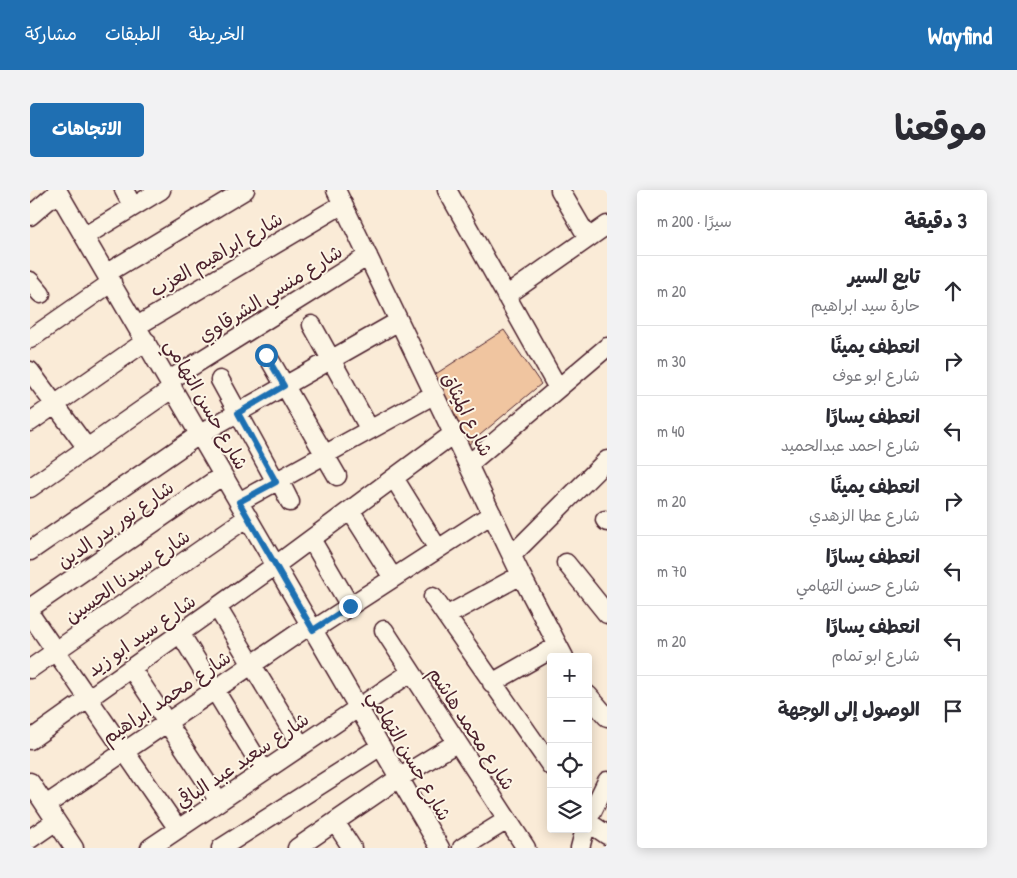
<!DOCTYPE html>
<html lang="ar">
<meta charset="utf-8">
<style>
body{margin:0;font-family:"Patrick Hand","Playpen Sans Arabic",sans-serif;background:#f2f2f3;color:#2b2b33;direction:rtl}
.controls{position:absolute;right:15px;bottom:15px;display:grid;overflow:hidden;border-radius:5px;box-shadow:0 2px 12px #0003}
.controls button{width:45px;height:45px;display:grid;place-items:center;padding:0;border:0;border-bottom:1px solid #e1e1e2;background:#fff;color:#2b2b33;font:25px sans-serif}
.stop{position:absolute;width:15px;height:15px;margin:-11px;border:4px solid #1f6fb2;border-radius:50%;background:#fff}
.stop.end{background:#1f6fb2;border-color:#fff;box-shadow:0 1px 5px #0008}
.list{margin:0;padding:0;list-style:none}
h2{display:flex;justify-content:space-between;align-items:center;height:65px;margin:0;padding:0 20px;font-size:21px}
h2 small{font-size:16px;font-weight:400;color:#7c7c81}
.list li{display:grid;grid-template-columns:32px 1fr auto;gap:15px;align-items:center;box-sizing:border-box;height:70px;padding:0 20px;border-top:1px solid #e1e1e2}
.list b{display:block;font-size:19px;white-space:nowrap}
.list p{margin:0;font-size:16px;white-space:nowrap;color:#7c7c81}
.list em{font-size:16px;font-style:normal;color:#7c7c81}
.icon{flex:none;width:28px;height:28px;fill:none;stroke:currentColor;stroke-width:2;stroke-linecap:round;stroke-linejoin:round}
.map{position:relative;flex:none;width:577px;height:658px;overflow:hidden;direction:ltr;border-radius:5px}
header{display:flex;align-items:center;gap:30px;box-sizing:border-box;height:70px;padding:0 25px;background:#1f6fb2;color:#fff}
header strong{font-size:24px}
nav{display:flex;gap:28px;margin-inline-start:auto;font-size:18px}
.intro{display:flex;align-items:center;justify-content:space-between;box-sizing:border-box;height:120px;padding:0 30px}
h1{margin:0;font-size:35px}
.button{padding:12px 22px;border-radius:5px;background:#1f6fb2;color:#fff;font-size:18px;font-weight:700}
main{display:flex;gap:30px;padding:0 30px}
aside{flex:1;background:#fff;border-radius:5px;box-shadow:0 2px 12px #0003}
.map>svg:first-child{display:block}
.building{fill:#f0c5a0;stroke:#4a1f2b}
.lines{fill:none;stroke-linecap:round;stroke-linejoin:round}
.minor-casing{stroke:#4a1f2b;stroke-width:21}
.minor{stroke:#fcf5e5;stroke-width:18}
.route{stroke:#1f6fb2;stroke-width:6}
.labels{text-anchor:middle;stroke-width:4;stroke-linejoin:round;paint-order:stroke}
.street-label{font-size:19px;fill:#4a1f2b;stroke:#fcf5e5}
</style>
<header>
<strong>Wayfind</strong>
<nav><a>الخريطة</a><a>الطبقات</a><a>مشاركة</a></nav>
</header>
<div class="intro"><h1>موقعنا</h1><a class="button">الاتجاهات</a></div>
<main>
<aside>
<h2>3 دقيقة<small>سيرًا · 200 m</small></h2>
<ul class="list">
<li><svg class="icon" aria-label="ahead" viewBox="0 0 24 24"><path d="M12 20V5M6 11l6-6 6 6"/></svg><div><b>تابع السير</b><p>حارة سيد ابراهيم</p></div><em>20 m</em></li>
<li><svg class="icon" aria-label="right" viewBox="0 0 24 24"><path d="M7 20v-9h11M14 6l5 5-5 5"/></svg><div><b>انعطف يمينًا</b><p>شارع ابو عوف</p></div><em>30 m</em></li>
<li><svg class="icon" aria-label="left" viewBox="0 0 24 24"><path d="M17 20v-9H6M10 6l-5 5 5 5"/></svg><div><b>انعطف يسارًا</b><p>شارع احمد عبدالحميد</p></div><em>40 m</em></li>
<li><svg class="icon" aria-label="right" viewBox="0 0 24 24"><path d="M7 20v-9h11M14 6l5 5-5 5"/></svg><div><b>انعطف يمينًا</b><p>شارع عطا الزهدي</p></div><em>20 m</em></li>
<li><svg class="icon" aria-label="left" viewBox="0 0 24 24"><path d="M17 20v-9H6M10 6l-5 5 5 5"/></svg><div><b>انعطف يسارًا</b><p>شارع حسن التهامي</p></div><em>70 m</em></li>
<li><svg class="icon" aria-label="left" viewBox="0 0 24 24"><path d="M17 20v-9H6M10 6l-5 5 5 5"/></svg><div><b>انعطف يسارًا</b><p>شارع ابو تمام</p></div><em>20 m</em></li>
<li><svg class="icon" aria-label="arrive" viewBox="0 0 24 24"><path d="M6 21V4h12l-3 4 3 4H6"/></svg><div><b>الوصول إلى الوجهة</b></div></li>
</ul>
</aside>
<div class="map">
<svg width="577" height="658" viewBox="0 0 577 658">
<rect width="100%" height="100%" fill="#faebd7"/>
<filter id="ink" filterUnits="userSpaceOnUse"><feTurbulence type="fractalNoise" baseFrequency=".02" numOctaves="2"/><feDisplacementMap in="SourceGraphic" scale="10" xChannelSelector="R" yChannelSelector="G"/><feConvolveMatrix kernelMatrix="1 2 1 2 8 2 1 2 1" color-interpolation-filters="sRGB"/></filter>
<g filter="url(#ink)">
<!-- building -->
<path class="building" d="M 474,140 L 511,194 L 438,255 L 401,187 Z"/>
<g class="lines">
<defs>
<path id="minor" d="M 27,0 L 410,658
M 94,0 L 103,17
M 306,0 L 491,385 L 534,467
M 417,0 L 528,198
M 530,0 L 558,48
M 0,26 L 28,2
M 55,46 L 131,0
M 77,83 L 215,0
M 0,91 L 11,104
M 476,106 L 577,35
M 282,135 L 340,240
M 107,136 L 313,14
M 0,149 L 82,92
M 237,165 L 307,286
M 0,181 L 57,258
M 190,190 L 246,292
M 138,191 L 338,66
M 0,232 L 116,151
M 439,274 L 577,157
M 364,288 L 408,359
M 249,290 L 260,312
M 0,298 L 143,198
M 209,312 L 405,204
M 320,320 L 363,388
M 575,330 L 577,332
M 281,349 L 320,416
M 0,361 L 170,244 L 369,131
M 482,365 L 577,270
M 536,373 L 577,424
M 403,407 L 521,576
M 187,417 L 271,556
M 0,418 L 193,285
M 0,424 L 148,639
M 416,426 L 491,385
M 283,440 L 462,324
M 354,440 L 496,658
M 150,443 L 234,581
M 101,478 L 189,611
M 0,479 L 218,327
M 462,493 L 527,456
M 558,505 L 577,527
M 0,550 L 246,375 L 423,244
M 0,592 L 44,658
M 16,615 L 280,435
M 558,630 L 577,591
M 305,632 L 322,658
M 558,632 L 577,645
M 0,649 L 26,631
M 120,658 L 380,483
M 191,658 L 351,556
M 267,658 L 369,588 L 426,553
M 432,658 L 477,630
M 550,658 L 555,639"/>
</defs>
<!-- minor casing -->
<use href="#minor" class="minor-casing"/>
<!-- minor -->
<use href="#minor" class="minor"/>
</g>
</g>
<g class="lines" filter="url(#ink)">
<!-- route -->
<path class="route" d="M 236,165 L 254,196 L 208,223 L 246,292 L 209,312 L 283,440 L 320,416"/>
</g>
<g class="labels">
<!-- street labels -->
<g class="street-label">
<text transform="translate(186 64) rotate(-30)" y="7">شارع ابراهيم العزب</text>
<text transform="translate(240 103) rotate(-32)" y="7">شارع منسي الشرقاوي</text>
<text transform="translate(177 214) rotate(60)" y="7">شارع حسن التهامي</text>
<text transform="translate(438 224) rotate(64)" y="7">شارع الميثاق</text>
<text transform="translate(85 334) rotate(-35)" y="7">شارع نور بدر الدين</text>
<text transform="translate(97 386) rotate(-35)" y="7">شارع سيدنا الحسين</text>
<text transform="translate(111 445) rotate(-35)" y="7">شارع سيد ابو زيد</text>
<text transform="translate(136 507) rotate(-34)" y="7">شارع محمد ابراهيم</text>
<text transform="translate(442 538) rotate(57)" y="7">شارع محمد هاشم</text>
<text transform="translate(380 565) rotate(60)" y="7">شارع حسن التهامي</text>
<text transform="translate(212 570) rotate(-34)" y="7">شارع سعيد عبد الباقي</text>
</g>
</g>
</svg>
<div class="controls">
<button>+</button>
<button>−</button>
<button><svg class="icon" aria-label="locate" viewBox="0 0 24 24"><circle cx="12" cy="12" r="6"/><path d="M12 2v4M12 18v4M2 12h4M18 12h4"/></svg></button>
<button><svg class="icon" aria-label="layers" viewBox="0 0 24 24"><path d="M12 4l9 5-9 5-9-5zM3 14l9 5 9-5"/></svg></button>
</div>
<div class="stop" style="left:236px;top:165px"></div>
<div class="stop end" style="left:320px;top:416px"></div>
</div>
</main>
